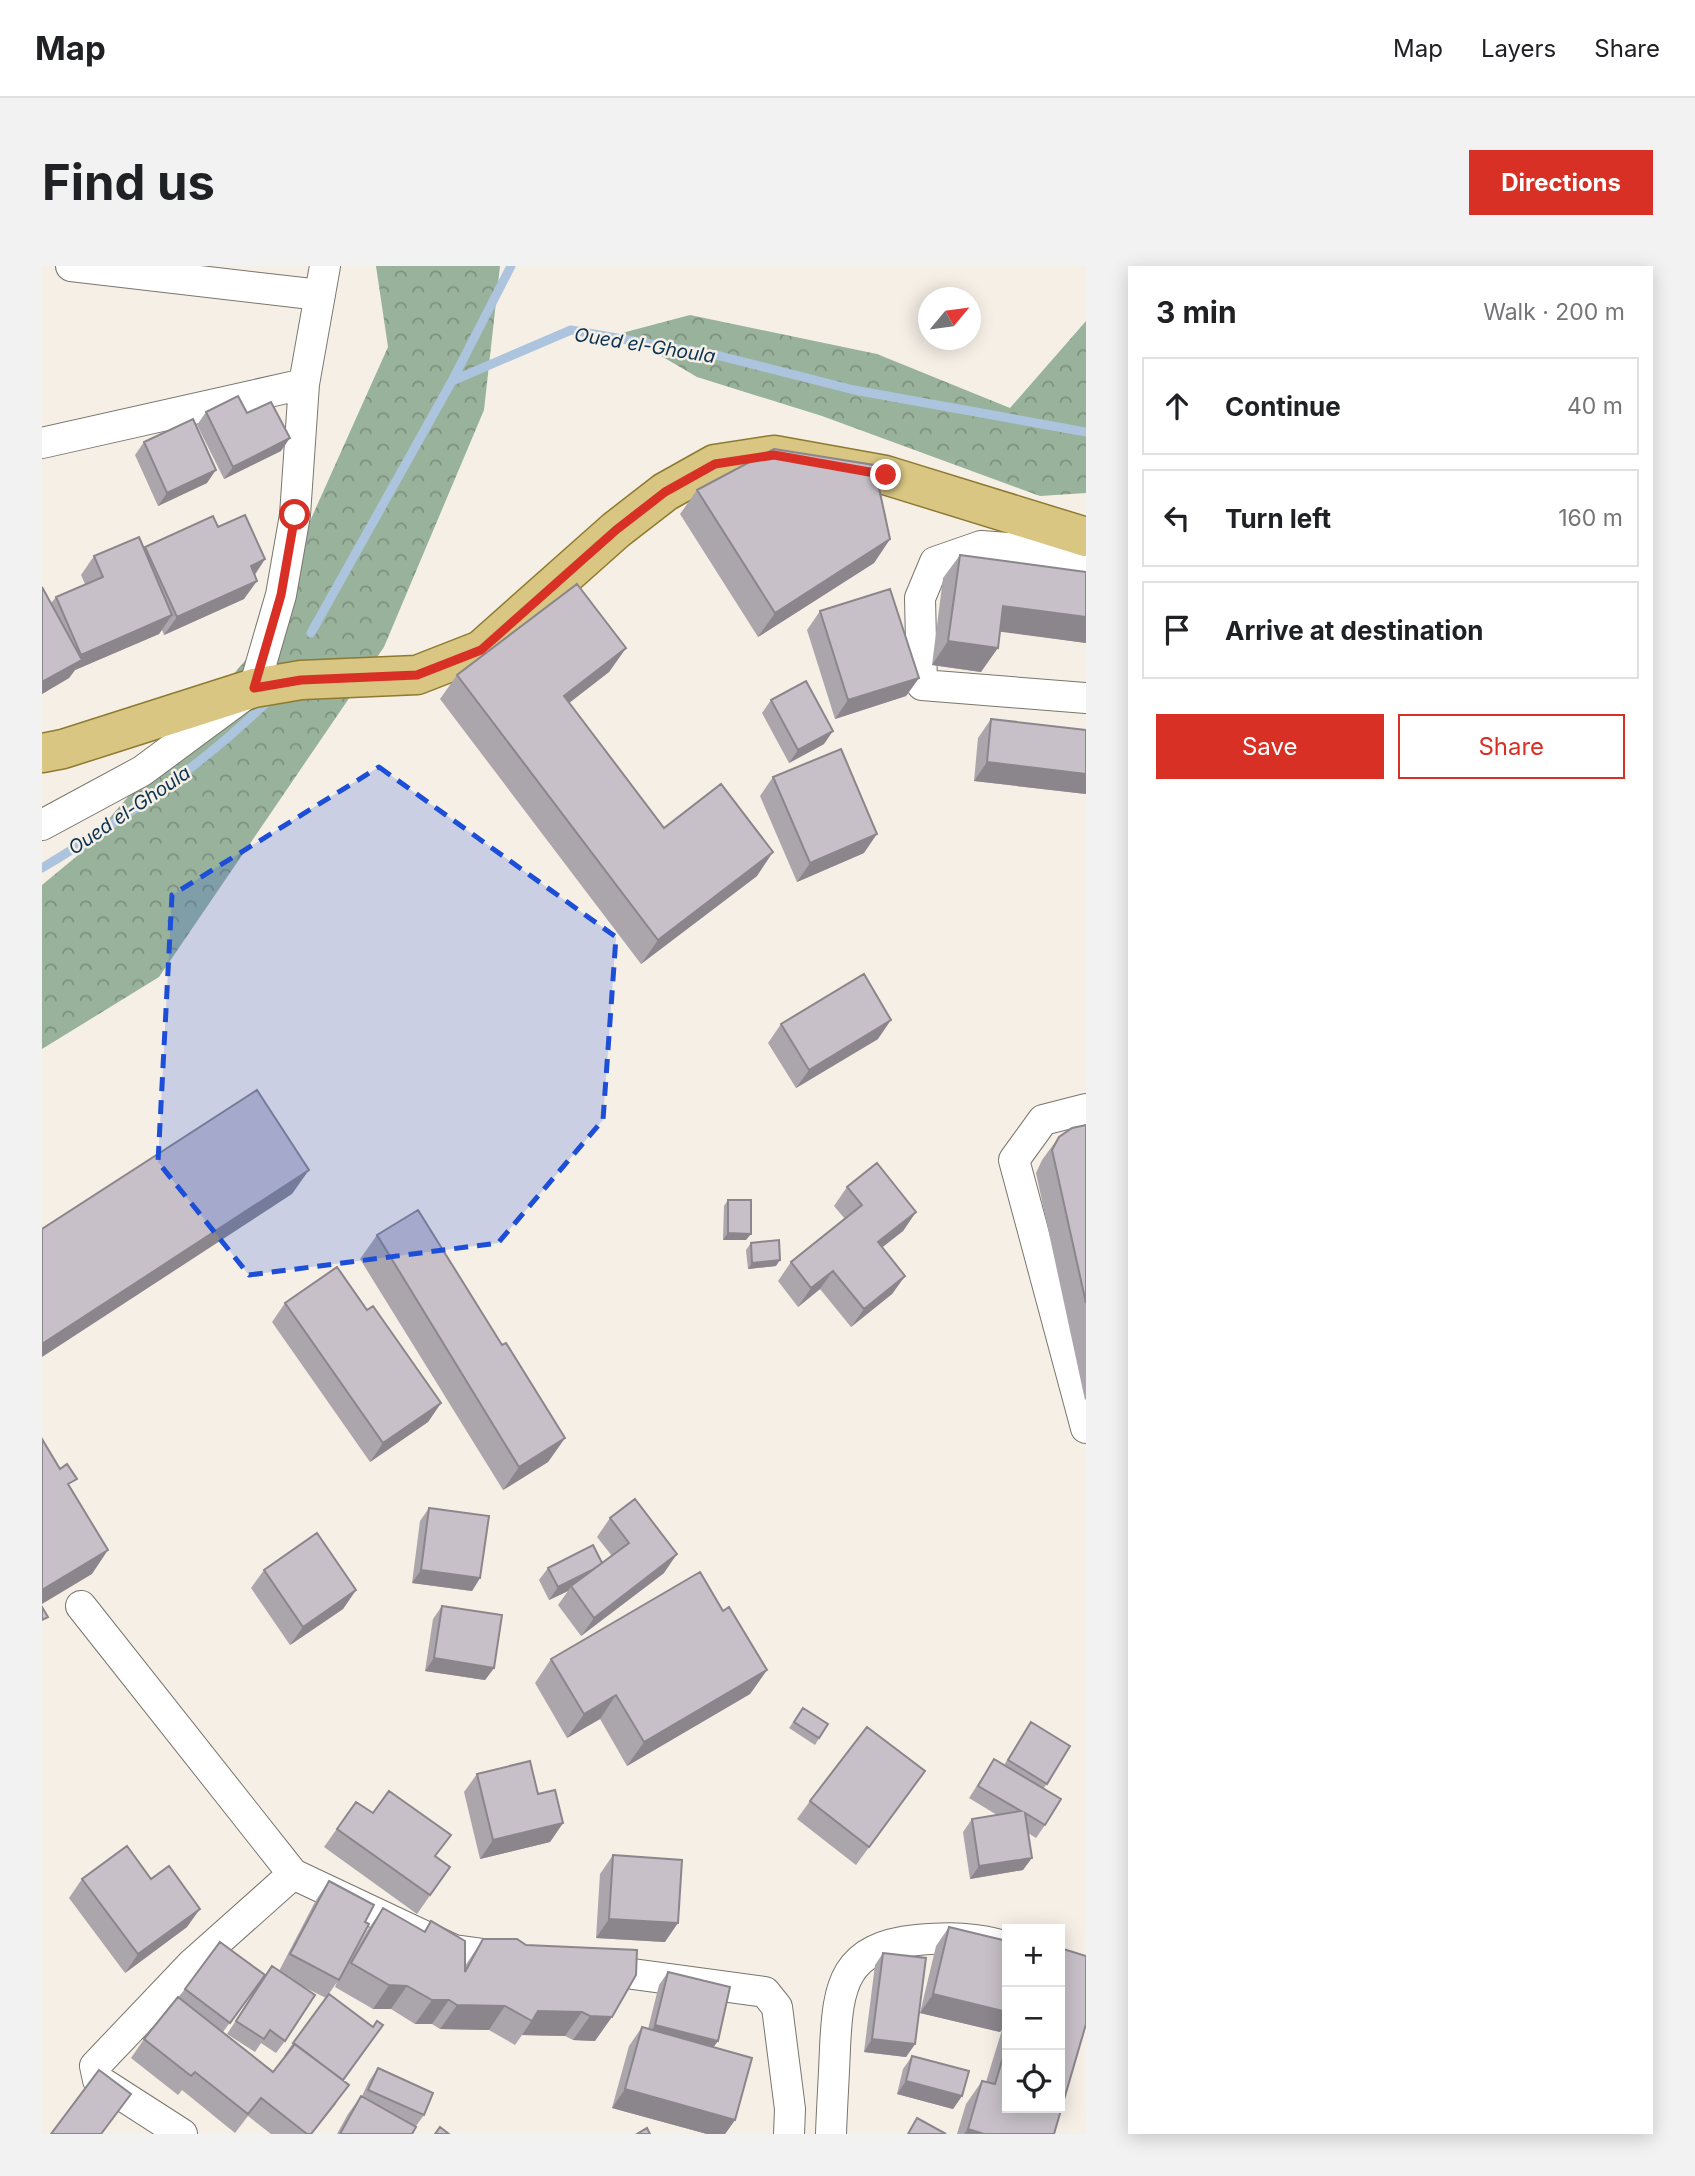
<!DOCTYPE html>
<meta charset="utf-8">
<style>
body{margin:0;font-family:Inter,sans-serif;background:#f2f2f2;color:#202124}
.controls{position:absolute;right:21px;bottom:21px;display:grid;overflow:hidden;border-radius:0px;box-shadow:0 4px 18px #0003}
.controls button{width:63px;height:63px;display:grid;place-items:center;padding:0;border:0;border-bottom:2px solid #e0e0e0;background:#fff;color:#202124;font:35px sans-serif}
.compass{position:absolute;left:876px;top:21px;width:63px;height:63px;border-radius:50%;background:#fff;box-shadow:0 4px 18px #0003;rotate:61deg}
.stop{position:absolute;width:21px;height:21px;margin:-16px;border:5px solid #d93025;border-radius:50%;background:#fff}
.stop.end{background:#d93025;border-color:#fff;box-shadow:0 2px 7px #0008}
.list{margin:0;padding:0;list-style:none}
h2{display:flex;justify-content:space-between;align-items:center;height:91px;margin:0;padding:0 28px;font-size:30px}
h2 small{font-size:23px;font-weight:400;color:#757577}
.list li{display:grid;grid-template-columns:46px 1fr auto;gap:21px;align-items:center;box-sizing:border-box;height:98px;margin:0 14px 14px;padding:0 14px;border:2px solid #e0e0e0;border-radius:0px}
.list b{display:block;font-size:26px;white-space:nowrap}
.list em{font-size:23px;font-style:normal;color:#757577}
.actions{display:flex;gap:14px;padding:21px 28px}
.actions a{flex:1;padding:16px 0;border:2px solid #d93025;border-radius:0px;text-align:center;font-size:24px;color:#d93025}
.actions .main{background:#d93025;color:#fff}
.icon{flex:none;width:38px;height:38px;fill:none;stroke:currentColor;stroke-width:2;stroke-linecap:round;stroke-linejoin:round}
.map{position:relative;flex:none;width:1044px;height:1868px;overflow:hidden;border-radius:0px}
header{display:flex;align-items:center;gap:42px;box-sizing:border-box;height:98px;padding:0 35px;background:#fff;border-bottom:2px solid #e0e0e0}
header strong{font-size:33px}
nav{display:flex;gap:38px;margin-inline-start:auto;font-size:24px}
.intro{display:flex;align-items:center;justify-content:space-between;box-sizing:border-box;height:168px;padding:0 42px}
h1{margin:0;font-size:49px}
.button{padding:18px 32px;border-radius:0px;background:#d93025;color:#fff;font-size:24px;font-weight:700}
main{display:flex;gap:42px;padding:0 42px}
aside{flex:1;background:#fff;border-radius:0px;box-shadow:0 4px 18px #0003}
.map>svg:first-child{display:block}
.forest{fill:url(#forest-crowns)}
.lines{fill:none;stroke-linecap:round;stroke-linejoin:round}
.stream{stroke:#acc4dd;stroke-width:9}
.minor-casing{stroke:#7a756d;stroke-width:32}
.major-casing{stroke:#8e7a2f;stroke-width:41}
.minor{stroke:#fff;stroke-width:30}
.major{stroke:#d8c682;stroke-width:38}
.wall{fill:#aba5ac}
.shaded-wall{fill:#8b868c}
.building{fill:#c7c0c8;stroke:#8b868c;stroke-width:2}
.route{stroke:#d93025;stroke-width:9}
.marked{fill:#1d4ed8;fill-opacity:0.2;stroke:#1d4ed8;stroke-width:5;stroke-dasharray:14 9;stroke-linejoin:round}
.labels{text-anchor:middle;stroke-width:5;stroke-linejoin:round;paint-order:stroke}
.water-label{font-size:19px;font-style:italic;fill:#093152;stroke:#f5efe6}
</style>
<header>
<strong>Map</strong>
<nav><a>Map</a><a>Layers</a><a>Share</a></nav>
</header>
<div class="intro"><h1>Find us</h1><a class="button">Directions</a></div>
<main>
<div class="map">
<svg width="1044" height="1868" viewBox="0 0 1044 1868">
<defs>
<pattern id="forest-crowns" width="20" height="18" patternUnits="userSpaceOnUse" patternTransform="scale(1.75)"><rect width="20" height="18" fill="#99b29b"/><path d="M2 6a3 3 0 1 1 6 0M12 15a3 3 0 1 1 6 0" fill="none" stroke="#7e917f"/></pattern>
</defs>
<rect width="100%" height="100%" fill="#f5efe6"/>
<!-- forest -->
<path class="forest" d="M 334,0 L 458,0 L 442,144 L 342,381 L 117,711 L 0,783 L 0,619 L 35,590 L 208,389 L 346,81 Z
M 648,49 L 835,88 L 968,142 L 1044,55 L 1044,227 L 998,230 L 780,150 L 655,111 L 580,67 Z"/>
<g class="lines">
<!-- stream -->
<path class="stream" d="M 410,115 L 469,0
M 269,367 L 410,115 L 529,64 L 678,90 L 812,124 L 1044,166
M 0,602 C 83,552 158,501 228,433"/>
<defs>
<path id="minor" d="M 29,0 L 278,29
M 0,177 L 262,118
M 1044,296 L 1004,285 L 939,280 L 893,296 L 878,332 L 880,419 L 1044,432
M 0,559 L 100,505 L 212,422 L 239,329 L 253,249 L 262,118 L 283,0
M 1044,843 L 1001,854 L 972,894 L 1044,1162
M 39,1340 L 251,1608 L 412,1684 L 470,1692
M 554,1703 L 723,1726 L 735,1741 L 748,1843 L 747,1868
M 140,1868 L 56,1814 L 53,1800 L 149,1699 L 251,1608
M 789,1868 C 790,1839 792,1810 793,1782 C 796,1718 802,1681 875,1674 C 906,1671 935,1671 965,1681"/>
<path id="major" d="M 0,487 L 21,483 L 212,422 L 259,414 L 375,409 L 439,384 L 574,264 L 623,226 L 673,198 L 732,189 L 843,209 L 1044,271"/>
</defs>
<!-- minor casing -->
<use href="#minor" class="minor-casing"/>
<!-- major casing -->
<use href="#major" class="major-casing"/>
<!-- minor -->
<use href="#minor" class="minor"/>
<!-- major -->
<use href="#major" class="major"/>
</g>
<!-- wall -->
<path class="wall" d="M 164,146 L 205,147 L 239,185 L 182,213 L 155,159 Z
M 102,176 L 165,217 L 116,240 L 93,189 Z
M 655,224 L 848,273 L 832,297 L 716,371 L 638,248 Z
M 176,261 L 223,293 L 213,309 L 202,333 L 122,369 L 120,364 L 117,368 L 33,404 L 27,412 L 0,428 L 0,321 L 9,337 L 14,331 L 43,318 L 39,309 L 52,290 L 102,283 L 103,281 Z
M 918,289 L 1044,306 L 1044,377 L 958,365 L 939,406 L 890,399 L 901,312 Z
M 778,345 L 877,412 L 864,430 L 793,453 L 765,364 Z
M 584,382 L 567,406 L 527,437 L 622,562 L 715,610 L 599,698 L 398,433 L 415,409 Z
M 729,434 L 782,478 L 747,497 L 720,447 Z
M 949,453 L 1044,464 L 1044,528 L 932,515 L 936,472 Z
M 731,511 L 822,587 L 755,616 L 718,530 Z
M 739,758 L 836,773 L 754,822 L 726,777 Z
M 1044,859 L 1044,1133 L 1043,1134 L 994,907 L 1000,894 L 1017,871 Z
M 805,921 L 874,946 L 861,965 L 840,981 L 863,1010 L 850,1028 L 809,1061 L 778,1023 L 756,1041 L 736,1015 L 749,996 L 803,953 L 792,940 Z
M 686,934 L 704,974 L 681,974 L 682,940 Z
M 335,969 L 460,1079 L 523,1172 L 506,1196 L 461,1224 L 318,993 Z
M 709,977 L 734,1000 L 706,1003 L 704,984 Z
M 243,1037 L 325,1044 L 399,1137 L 386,1156 L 328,1196 L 230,1056 Z
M 387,1242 L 438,1312 L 430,1325 L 370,1317 L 378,1255 Z
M 568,1252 L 622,1307 L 539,1370 L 516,1339 L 526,1325 L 507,1334 L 497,1314 L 506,1302 L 560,1297 L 570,1290 L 555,1271 Z
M 222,1304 L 314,1324 L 301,1343 L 248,1379 L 209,1322 Z
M 400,1340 L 452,1402 L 443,1414 L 383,1405 L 391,1353 Z
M 681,1345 L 725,1404 L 708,1428 L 585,1500 L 558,1453 L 525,1472 L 493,1417 L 509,1393 Z
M 761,1442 L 786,1458 L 773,1479 L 747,1462 Z
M 989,1456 L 1028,1480 L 1002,1522 L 1003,1559 L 994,1572 L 986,1567 L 981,1604 L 928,1613 L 921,1566 L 930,1553 L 955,1549 L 927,1532 L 952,1493 L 962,1499 Z
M 883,1505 L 814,1599 L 755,1553 L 768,1535 Z
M 435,1508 L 496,1528 L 521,1557 L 508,1576 L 438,1593 L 422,1526 Z
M 314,1536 L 408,1601 L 375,1648 L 282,1581 Z
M 571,1589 L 623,1676 L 554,1672 L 558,1608 Z
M 40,1613 L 109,1613 L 145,1661 L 83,1707 L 27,1632 Z
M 287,1615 L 323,1656 L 301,1706 L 325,1665 L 341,1642 L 382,1665 L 389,1655 L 423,1700 L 441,1673 L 484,1679 L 595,1684 L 553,1775 L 531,1774 L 523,1770 L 480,1769 L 473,1779 L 447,1764 L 398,1763 L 390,1758 L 373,1758 L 349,1743 L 331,1743 L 293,1721 L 295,1716 L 284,1732 L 258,1719 L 243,1775 L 234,1787 L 219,1777 L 213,1786 L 185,1768 L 230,1700 L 237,1705 L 274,1634 Z
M 907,1661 L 965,1675 L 965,1842 L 1018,1682 L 1044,1762 L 1043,1762 L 1012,1868 L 915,1868 L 924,1838 L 940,1815 L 944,1816 L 960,1764 L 958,1766 L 878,1747 L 894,1680 Z
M 841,1687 L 873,1778 L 864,1791 L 822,1786 L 833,1699 Z
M 626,1706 L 676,1775 L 671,1781 L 693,1854 L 683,1868 L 665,1868 L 570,1842 L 587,1780 L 600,1761 L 606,1763 L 617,1719 Z
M 223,1709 L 181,1766 L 231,1806 L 243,1791 L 242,1790 L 251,1777 L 301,1815 L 294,1838 L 270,1868 L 229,1868 L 206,1850 L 193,1867 L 140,1824 L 136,1829 L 89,1792 L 102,1773 L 143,1723 Z
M 870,1790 L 920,1830 L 911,1843 L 855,1828 L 861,1803 Z
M 336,1802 L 382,1849 L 374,1860 L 370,1868 L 295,1868 L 306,1848 L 319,1830 L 320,1830 L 327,1815 Z"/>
<!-- shaded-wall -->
<path class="shaded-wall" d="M 248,172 L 239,185 L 182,213 L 191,201 Z
M 174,204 L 165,217 L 116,240 L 125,227 Z
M 848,273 L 832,297 L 716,371 L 733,347 Z
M 223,293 L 210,312 L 209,300 Z
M 215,315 L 202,333 L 122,369 L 135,351 Z
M 961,340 L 1044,351 L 1044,377 L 945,364 Z
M 130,349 L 117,368 L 33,404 L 27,412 L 0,428 L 0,416 L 39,389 Z
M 906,375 L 956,382 L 939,406 L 890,399 Z
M 584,382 L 567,406 L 505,454 L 522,430 Z
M 877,412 L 864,430 L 793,453 L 806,434 Z
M 791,465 L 782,478 L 747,497 L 756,484 Z
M 945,496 L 1044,508 L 1044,528 L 932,515 Z
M 835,568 L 822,587 L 755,616 L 768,597 Z
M 731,586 L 715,610 L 599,698 L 616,674 Z
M 849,754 L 836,773 L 754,822 L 767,804 Z
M 267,904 L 250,928 L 0,1091 L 0,1078 Z
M 874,946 L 861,965 L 823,995 L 836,976 Z
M 686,967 L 709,968 L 704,974 L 681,974 Z
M 738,994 L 734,1000 L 706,1003 L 710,997 Z
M 791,1005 L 778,1023 L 756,1041 L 769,1022 Z
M 863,1010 L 850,1028 L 809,1061 L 822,1043 Z
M 399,1137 L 386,1156 L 328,1196 L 341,1177 Z
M 523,1172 L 506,1196 L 461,1224 L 477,1201 Z
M 66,1284 L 50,1308 L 0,1338 L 0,1324 Z
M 635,1288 L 622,1307 L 539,1370 L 552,1352 Z
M 561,1299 L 529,1320 L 526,1325 L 507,1334 L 516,1321 Z
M 379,1304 L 438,1312 L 430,1325 L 370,1317 Z
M 314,1324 L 301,1343 L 248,1379 L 261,1361 Z
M 392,1392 L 452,1402 L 443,1414 L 383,1405 Z
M 725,1404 L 708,1428 L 585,1500 L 602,1476 Z
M 574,1429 L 558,1453 L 525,1472 L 542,1448 Z
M 521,1557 L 508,1576 L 438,1593 L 451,1574 Z
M 990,1592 L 981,1604 L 928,1613 L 937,1600 Z
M 158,1643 L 145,1661 L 83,1707 L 96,1688 Z
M 567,1653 L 636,1657 L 623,1676 L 554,1672 Z
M 347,1719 L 365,1720 L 349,1743 L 331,1743 Z
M 891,1728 L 965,1746 L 965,1756 L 958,1766 L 878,1747 Z
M 390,1734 L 407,1734 L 390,1758 L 373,1758 Z
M 415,1739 L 463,1740 L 447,1764 L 398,1763 Z
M 496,1745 L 540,1746 L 523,1770 L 480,1769 Z
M 548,1750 L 570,1751 L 553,1775 L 531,1774 Z
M 613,1759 L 676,1775 L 667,1787 L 604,1772 Z
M 830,1773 L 873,1778 L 864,1791 L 822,1786 Z
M 864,1815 L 920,1830 L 911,1843 L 855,1828 Z
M 583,1823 L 693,1854 L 683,1868 L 665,1868 L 570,1842 Z
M 926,1863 L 942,1868 L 922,1868 Z"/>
<!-- building -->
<path class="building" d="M 196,130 L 205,147 L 229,136 L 248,172 L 191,201 L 164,146 Z
M 151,153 L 174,204 L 125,227 L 102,176 Z
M 732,183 L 832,199 L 848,273 L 733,347 L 655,224 Z
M 203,249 L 223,293 L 209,300 L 215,315 L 135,351 L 103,281 L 171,250 L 176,261 Z
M 97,271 L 130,349 L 39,389 L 14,331 L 61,311 L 52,290 Z
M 918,289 L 1044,306 L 1044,351 L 961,340 L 956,382 L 906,375 Z
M 535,318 L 584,382 L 522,430 L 622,562 L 679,518 L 731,586 L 616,674 L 415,409 Z
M 0,321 L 40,394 L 0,416 Z
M 848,323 L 877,412 L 806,434 L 778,345 Z
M 764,415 L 791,465 L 756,484 L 729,434 Z
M 949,453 L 1044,464 L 1044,508 L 945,496 Z
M 799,483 L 835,568 L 768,597 L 731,511 Z
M 822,708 L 849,754 L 767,804 L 739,758 Z
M 215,824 L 267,904 L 0,1078 L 0,963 Z
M 1044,859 L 1044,1037 L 1010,884 L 1017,871 L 1030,862 Z
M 835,897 L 874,946 L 836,976 L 863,1010 L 822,1043 L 791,1005 L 769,1022 L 749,996 L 820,939 L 805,921 Z
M 686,934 L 709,934 L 709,968 L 686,967 Z
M 376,944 L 460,1079 L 464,1077 L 523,1172 L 477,1201 L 335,969 Z
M 737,974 L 738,994 L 710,997 L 709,977 Z
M 295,1001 L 325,1044 L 331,1040 L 399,1137 L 341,1177 L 243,1037 Z
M 0,1173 L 18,1203 L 25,1198 L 35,1213 L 26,1218 L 66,1284 L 0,1324 Z
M 593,1233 L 635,1288 L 552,1352 L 529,1320 L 587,1277 L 568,1252 Z
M 387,1242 L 447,1250 L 438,1312 L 379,1304 Z
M 275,1267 L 314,1324 L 261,1361 L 222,1304 Z
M 551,1279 L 560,1297 L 550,1304 L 516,1321 L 506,1302 Z
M 658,1306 L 681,1345 L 687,1341 L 725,1404 L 602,1476 L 574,1429 L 542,1448 L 509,1393 Z
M 400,1340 L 460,1349 L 452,1402 L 392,1392 Z
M 0,1341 L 6,1351 L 0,1354 Z
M 761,1442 L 786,1458 L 777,1472 L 752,1456 Z
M 989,1456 L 1028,1480 L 1005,1518 L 966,1494 Z
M 825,1461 L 883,1505 L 827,1581 L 768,1535 Z
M 952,1493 L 1019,1533 L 1003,1559 L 983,1547 L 990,1592 L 937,1600 L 930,1553 L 979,1545 L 936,1520 Z
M 488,1495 L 496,1528 L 513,1524 L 521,1557 L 451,1574 L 435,1508 Z
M 347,1525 L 409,1569 L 393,1590 L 408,1601 L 388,1629 L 295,1563 L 314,1536 L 331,1547 Z
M 85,1580 L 109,1613 L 127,1600 L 158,1643 L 96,1688 L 40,1613 Z
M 571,1589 L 640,1594 L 636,1657 L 567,1653 Z
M 287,1615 L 332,1639 L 323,1656 L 327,1658 L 297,1714 L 248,1688 Z
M 341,1642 L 383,1666 L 389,1655 L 423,1675 L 423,1706 L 441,1673 L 475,1673 L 484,1679 L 595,1684 L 594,1709 L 570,1751 L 548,1750 L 540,1746 L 496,1745 L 490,1755 L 463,1740 L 415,1739 L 407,1734 L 390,1734 L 365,1720 L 347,1719 L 309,1697 Z
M 907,1661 L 965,1675 L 965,1746 L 891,1728 Z
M 178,1676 L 223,1709 L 188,1757 L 143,1723 Z
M 1018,1682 L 1044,1690 L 1044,1758 L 1012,1868 L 942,1868 L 926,1863 L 940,1815 L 953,1818 L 965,1778 L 965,1842 L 1018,1842 Z
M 841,1687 L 884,1692 L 873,1778 L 830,1773 Z
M 230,1700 L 273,1729 L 243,1775 L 228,1764 L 222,1773 L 194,1755 Z
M 626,1706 L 688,1721 L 676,1775 L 613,1759 Z
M 287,1728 L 331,1761 L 335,1755 L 341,1759 L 301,1814 L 251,1777 Z
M 136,1731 L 231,1806 L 253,1778 L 307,1819 L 269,1868 L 265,1868 L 219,1832 L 206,1848 L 153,1806 L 149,1810 L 102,1773 Z
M 600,1761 L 710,1792 L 693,1854 L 583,1823 Z
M 870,1790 L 927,1805 L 920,1830 L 864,1815 Z
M 336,1802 L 391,1827 L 382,1849 L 326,1824 Z
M 57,1804 L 89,1828 L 59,1868 L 9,1868 Z
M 319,1830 L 374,1861 L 370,1868 L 298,1868 Z
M 875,1852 L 904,1868 L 866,1868 Z
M 398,1861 L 407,1868 L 393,1868 Z
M 605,1862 L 608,1868 L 595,1868 Z"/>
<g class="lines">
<!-- route -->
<path class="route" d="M 253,249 L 239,329 L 212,422 L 259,414 L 375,409 L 439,384 L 574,264 L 623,226 L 673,198 L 732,189 L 844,209"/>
</g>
<!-- marked area -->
<path class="marked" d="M 337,501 L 574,671 L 561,854 L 456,977 L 207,1009 L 116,896 L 130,629 Z"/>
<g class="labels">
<!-- water labels -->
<g class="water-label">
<text transform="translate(603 79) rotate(9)" y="7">Oued el-Ghoula</text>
<text transform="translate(87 544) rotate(-34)" y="7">Oued el-Ghoula</text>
</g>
</g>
</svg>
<div class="controls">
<button>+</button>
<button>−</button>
<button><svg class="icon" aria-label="locate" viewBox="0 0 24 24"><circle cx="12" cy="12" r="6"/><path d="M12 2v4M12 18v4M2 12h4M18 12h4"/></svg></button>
</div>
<svg class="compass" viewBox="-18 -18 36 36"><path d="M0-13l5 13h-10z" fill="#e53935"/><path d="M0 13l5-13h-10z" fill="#757577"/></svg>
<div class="stop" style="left:253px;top:249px"></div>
<div class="stop end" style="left:844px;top:209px"></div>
</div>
<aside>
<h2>3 min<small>Walk · 200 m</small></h2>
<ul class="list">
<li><svg class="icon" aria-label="ahead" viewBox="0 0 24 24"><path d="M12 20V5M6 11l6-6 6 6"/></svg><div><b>Continue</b></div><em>40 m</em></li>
<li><svg class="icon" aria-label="left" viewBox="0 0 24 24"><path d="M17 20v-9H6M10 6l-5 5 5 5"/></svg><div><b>Turn left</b></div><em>160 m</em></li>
<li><svg class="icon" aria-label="arrive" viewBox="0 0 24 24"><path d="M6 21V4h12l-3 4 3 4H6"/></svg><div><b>Arrive at destination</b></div></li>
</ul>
<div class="actions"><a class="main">Save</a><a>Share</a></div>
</aside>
</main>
